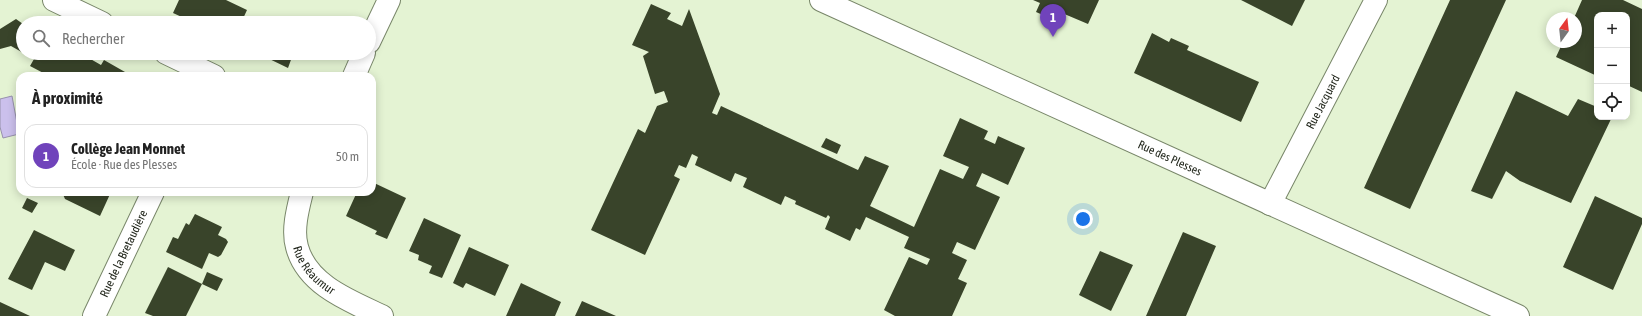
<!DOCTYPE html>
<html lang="fr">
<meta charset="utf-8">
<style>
body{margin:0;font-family:"Asap Condensed",sans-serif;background:#f6f6f6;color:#222}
.controls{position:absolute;right:12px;top:12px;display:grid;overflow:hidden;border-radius:8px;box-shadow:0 2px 10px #0003}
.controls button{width:36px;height:36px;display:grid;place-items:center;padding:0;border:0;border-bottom:1px solid #e0e0e0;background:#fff;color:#222;font:20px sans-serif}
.compass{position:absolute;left:1546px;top:12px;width:36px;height:36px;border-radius:50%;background:#fff;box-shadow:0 2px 10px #0003;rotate:15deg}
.you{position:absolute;left:1083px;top:219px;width:14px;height:14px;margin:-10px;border:3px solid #fff;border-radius:50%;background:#1a73e8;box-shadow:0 0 0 6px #1a73e833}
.badge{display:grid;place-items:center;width:26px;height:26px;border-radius:50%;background:#7043bb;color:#fff;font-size:13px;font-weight:700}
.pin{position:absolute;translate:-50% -33px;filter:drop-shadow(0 1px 2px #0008)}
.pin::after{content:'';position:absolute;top:21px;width:14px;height:12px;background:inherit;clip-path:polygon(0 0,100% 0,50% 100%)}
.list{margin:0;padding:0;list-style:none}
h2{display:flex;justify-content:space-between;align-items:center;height:52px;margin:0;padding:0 16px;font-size:17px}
h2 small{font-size:13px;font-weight:400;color:#767676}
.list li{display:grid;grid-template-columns:26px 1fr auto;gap:12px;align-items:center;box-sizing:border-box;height:64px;margin:0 8px 8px;padding:0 8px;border:1px solid #e0e0e0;border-radius:12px}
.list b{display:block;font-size:15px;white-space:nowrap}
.list p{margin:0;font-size:13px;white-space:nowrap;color:#767676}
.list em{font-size:13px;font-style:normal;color:#767676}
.icon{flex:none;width:22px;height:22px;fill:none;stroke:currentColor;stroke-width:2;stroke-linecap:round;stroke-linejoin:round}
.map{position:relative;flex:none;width:1642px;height:316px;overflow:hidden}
.search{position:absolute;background:#fff;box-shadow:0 2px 10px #0003;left:16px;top:16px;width:360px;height:44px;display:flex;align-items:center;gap:10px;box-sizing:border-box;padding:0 14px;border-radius:22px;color:#767676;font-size:15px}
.panel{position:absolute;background:#fff;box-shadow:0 2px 10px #0003;left:16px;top:72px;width:360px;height:124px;border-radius:12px}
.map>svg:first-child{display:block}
.water{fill:#cbc0ec;stroke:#9791ac}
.building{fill:#39442a}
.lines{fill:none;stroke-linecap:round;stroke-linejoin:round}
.minor-casing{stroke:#788669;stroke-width:24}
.minor{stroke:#fff;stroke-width:22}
.labels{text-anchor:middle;stroke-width:4;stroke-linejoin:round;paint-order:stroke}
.street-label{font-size:12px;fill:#1e2318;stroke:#f5feeb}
</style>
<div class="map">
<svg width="1642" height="316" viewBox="0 0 1642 316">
<rect width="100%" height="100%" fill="#e4f3d3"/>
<!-- water -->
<path class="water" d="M 12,96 L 19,134 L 3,138 L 0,127 L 0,99 Z"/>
<!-- building -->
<path class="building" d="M 179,0 L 226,0 L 247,10 L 241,23 L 195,23 L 173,13 Z
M 1033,0 L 1099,0 L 1088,24 L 1062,13 L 1057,21 L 1036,12 L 1040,3 Z
M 1241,0 L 1305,0 L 1292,26 Z
M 1450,0 L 1506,0 L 1410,209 L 1364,188 Z
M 1582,0 L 1623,0 L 1642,9 L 1642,92 L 1627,85 L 1627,15 L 1597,15 L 1597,76 L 1556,57 L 1563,42 L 1576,42 L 1576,18 L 1574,18 Z
M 651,4 L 671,13 L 667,19 L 682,26 L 689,9 L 720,94 L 712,113 L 717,115 L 721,106 L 858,170 L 865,156 L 889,166 L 870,206 L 914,227 L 940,169 L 963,179 L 969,167 L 943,156 L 960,118 L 988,131 L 984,139 L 995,144 L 998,136 L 1025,148 L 1008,185 L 982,173 L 976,186 L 1000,197 L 975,250 L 957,242 L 952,253 L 967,260 L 958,279 L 967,283 L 952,316 L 895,316 L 884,310 L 909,257 L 927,265 L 930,259 L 904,248 L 909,237 L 866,217 L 860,230 L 856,228 L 850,241 L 825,229 L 830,217 L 828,215 L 826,218 L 795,204 L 796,201 L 785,196 L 781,205 L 743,187 L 747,178 L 735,173 L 731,182 L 695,165 L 698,157 L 692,154 L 686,168 L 679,165 L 674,176 L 680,179 L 645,255 L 591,230 L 638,129 L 645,133 L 657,106 L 668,102 L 664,91 L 655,94 L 643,56 L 649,52 L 632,45 Z
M 16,19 L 23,24 L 23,53 L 80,53 L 101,65 L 104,60 L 132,76 L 49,76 L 30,66 L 34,59 L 11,46 L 0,49 L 0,29 Z
M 1152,33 L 1169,42 L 1171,38 L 1189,46 L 1187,50 L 1259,82 L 1241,122 L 1134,73 Z
M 257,53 L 305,53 L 304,56 L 298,60 L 292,57 L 288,68 Z
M 1516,91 L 1568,116 L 1578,99 L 1597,107 L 1597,117 L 1612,117 L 1571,203 L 1520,181 L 1506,171 L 1492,199 L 1471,191 Z
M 826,138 L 841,145 L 837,154 L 821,147 Z
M 372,182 L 406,198 L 387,239 L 375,234 L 377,231 L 346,216 L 357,192 L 372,192 Z
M 62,192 L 111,192 L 100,216 L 65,199 Z
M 1595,196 L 1642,218 L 1642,224 L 1613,290 L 1563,267 Z
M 27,198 L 38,203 L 32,213 L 22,208 Z
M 195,214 L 222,227 L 218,235 L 226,239 L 228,242 L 221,255 L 218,257 L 209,253 L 202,269 L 166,252 L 173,237 L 178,239 L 186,223 L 189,225 Z
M 424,218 L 461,235 L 442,278 L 429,273 L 432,266 L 418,260 L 419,255 L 409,251 Z
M 34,230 L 75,250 L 65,271 L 45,262 L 32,290 L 8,279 Z
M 1183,232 L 1216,246 L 1186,316 L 1146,316 Z
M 469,247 L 509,265 L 495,296 L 466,283 L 463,288 L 453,283 Z
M 1100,251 L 1133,265 L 1111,311 L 1079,295 Z
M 168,267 L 202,284 L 186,316 L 153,316 L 145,313 Z
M 207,272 L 223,279 L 217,291 L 202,284 Z
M 521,283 L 561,302 L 555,316 L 506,316 Z
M 582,301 L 616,316 L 575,316 Z
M 0,302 L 30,316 L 0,316 Z"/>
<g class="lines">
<defs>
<g id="minor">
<path d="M 54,0 L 102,23"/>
<path id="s1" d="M 821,0 L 1518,316"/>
<path d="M 369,42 L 389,0"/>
<path d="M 166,53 L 214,76"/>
<path d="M 354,76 L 364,53"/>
<path id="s2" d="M 302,192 C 298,208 292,230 297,247 C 307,285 350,301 382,316"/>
<path id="s3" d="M 1270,204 L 1376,0"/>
<path id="s4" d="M 94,316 L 153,192"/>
</g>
</defs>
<!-- minor casing -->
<use href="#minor" class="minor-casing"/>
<!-- minor -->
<use href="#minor" class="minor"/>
</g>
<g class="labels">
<!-- street labels -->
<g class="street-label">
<text dy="4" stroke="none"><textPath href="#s3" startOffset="115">Rue Jacquard</textPath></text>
<text dy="4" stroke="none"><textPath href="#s1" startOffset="383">Rue des Plesses</textPath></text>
<text dy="4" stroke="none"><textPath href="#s4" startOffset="69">Rue de la Bretaudière</textPath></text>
<text dy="4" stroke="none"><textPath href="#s2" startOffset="85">Rue Réaumur</textPath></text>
</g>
</g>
</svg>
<div class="controls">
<button>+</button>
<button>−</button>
<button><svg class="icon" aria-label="locate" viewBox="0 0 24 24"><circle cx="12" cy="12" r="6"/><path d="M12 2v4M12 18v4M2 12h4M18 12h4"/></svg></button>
</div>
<svg class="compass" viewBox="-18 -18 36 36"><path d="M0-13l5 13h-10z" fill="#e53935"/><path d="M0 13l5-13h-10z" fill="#767676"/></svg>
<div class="you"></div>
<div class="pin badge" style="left:1053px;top:37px">1</div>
<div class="search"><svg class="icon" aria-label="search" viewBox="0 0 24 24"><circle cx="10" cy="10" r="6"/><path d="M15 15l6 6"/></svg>Rechercher</div>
<section class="panel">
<h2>À proximité<small></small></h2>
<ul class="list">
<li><span class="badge">1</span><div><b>Collège Jean Monnet</b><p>École · Rue des Plesses</p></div><em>50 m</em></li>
</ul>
</section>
</div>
